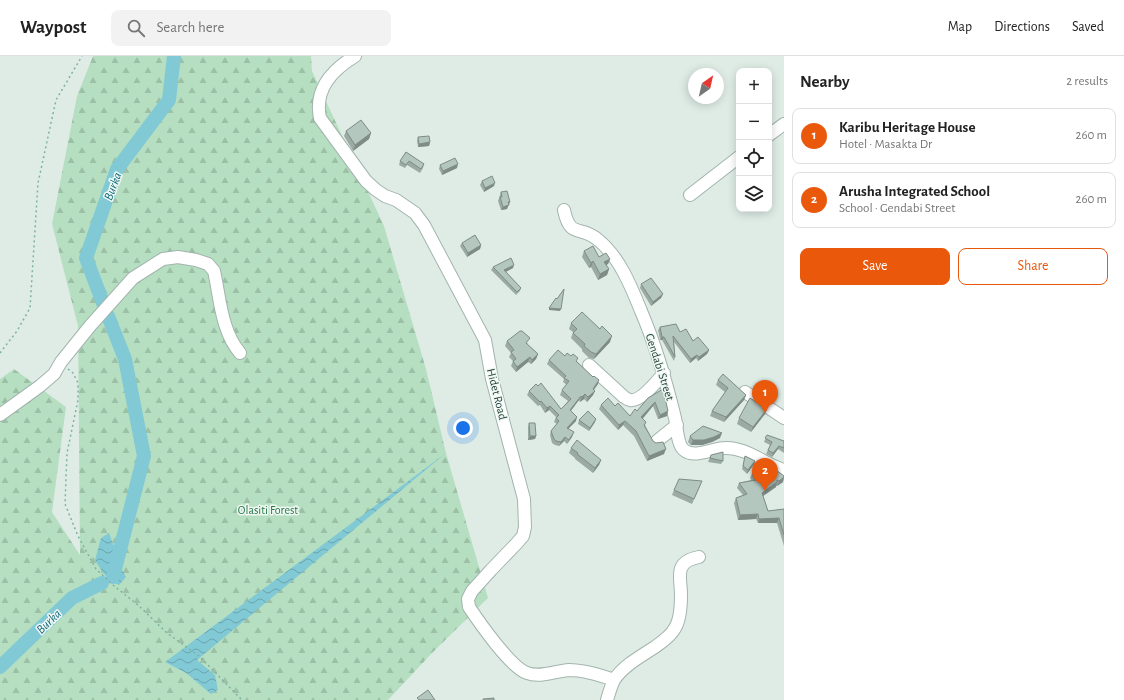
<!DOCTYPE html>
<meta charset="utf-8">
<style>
body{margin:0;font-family:"Alegreya Sans",sans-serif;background:#f2f2f2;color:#222}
.controls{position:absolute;right:12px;top:12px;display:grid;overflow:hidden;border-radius:8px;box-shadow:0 2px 10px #0003}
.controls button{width:36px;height:36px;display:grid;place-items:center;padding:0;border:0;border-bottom:1px solid #e0e0e0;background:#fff;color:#222;font:20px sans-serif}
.compass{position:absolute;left:688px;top:12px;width:36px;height:36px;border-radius:50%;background:#fff;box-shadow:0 2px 10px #0003;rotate:34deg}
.you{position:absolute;left:463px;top:372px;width:14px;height:14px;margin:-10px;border:3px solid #fff;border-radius:50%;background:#1a73e8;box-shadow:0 0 0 6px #1a73e833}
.badge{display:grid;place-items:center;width:26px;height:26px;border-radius:50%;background:#ea580c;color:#fff;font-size:13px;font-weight:700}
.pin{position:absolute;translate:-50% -33px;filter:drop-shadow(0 1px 2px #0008)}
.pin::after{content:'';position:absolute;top:21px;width:14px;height:12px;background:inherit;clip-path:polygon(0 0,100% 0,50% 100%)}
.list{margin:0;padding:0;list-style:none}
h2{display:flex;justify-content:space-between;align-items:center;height:52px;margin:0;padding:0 16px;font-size:17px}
h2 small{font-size:13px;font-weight:400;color:#767676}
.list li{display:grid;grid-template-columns:26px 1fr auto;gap:12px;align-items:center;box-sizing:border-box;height:56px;margin:0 8px 8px;padding:0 8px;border:1px solid #e0e0e0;border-radius:8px}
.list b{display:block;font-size:15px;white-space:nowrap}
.list p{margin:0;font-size:13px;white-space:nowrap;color:#767676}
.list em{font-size:13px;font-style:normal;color:#767676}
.actions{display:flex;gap:8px;padding:12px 16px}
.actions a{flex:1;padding:9px 0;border:1px solid #ea580c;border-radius:8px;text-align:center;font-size:14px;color:#ea580c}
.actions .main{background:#ea580c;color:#fff}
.icon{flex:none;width:22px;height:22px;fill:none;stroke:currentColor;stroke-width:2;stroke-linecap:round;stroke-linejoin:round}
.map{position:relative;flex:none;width:784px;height:644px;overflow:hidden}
header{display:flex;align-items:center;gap:24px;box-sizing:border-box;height:56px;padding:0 20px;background:#fff;border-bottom:1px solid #e0e0e0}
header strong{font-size:19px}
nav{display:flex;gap:22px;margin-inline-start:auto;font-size:14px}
.search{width:280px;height:36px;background:#f2f2f2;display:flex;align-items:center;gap:10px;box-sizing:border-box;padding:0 14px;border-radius:8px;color:#767676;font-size:15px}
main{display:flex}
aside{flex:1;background:#fff}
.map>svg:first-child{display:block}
.forest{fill:url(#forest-firs)}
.water{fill:url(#water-waves)}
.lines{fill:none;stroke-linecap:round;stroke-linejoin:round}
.river{stroke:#82c9d6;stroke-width:14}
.minor-casing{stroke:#a2b4ad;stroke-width:14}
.path{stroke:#7db2a2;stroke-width:1.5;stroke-dasharray:2 3;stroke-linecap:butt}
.minor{stroke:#fff;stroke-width:12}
.wall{fill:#9baba4}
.shaded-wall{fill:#7e8b86}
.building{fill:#b4c7bf;stroke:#7e8b86}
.labels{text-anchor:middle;stroke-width:3;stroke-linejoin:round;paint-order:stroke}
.street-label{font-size:12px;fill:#1f3d35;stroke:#f0f8f4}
.park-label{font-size:12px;fill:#267746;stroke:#f0f8f4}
.water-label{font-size:13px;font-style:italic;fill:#146c7e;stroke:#f0f8f4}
</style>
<header>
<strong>Waypost</strong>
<div class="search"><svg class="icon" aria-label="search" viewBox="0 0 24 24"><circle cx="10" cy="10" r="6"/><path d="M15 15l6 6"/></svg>Search here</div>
<nav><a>Map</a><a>Directions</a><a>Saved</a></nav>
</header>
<main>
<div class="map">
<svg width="784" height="644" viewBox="0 0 784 644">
<defs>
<pattern id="forest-firs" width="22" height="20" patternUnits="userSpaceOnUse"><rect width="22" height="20" fill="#b6dfc1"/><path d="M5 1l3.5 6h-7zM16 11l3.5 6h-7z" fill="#9cc0a6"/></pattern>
<pattern id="water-waves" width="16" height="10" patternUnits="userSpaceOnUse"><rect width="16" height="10" fill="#82c9d6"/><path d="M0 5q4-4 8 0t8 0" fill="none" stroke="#6aa4ae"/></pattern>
</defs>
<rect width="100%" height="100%" fill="#dfece6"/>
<!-- forest -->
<path class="forest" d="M 93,0 L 311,0 L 312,15 L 384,170 L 426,313 L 446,397 L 488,542 L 433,596 L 388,644 L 0,644 L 0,323 L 14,313 L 66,351 L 52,456 L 80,499 L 78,270 L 52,168 L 77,40 Z"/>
<!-- water -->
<path class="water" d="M 446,397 L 197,604 L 215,619 L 218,634 L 211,638 L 186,617 L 165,606 Z
M 109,477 L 116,496 L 116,503 L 126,521 L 119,529 C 107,525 101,514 95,504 L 101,482 Z"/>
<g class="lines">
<!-- river -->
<path class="river" d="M 103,247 L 86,202 L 117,113 L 169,44 L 174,0
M 108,260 L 125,303 L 144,400 L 113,521
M 0,611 L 72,542 L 102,527"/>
<defs>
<path id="minor" d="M 355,0 C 332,14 314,33 320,62 L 366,125 L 376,134 L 385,140 L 396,144 L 415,157 L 424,169 L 485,284 L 492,323 L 524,443 L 525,471 L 523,480 L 517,487 L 491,514 L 472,535 L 468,543 L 469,551 C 479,566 511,612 527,617 C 540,622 556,615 569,614 C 585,614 600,619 614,624
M 769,79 L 784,68
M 690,139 L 739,101
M 564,154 C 570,183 580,169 597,183 C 619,200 631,230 641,255 C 656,290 666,325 675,362 C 677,370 677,389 684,394 C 695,403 712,392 725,392 C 746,391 764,408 784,414
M 589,309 L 624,341 C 626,342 628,344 630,344 C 641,346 657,325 664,317
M 745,336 L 784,362
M 0,359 L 40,330 L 54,318 L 61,306 L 90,270 L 133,222 L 163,203 L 178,201 L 196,204 L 208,208 L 214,215 C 220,241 221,275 240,297
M 657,385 L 677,369
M 607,644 C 609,637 611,630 614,624 C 623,610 641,600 655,591 C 662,586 671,580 675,572 C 680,564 681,549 681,539 C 681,521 673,506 699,501"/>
</defs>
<!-- minor casing -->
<use href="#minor" class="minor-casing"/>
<!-- path -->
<path class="path" d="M 0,297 L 17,275 L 30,252 L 38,127 L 56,44 L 82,0
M 68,313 L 73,317 L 78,327 L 78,344 L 67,397 L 65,448 L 78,480 L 96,513 L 113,529 L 138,549 L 167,577 L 199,600 L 242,644"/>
<!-- minor -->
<use href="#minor" class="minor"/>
</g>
<!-- wall -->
<path class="wall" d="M 346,75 L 371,77 L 369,83 L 353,95 L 344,80 Z
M 418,81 L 430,86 L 429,90 L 418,91 L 417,85 Z
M 406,96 L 424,108 L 423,112 L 420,117 L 407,109 L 405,112 L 399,109 L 400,105 Z
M 440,109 L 457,112 L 442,119 L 439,113 Z
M 482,125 L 494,130 L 484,136 L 480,129 Z
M 501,136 L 509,149 L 508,149 L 507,153 L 501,154 L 498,145 Z
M 462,187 L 481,189 L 480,193 L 467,201 L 460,190 Z
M 584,195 L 599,201 L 610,203 L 608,208 L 606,209 L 609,213 L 607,219 L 598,224 L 591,211 L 589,212 L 582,201 Z
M 493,211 L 513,212 L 506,216 L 521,232 L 520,235 L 516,239 L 491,214 Z
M 641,228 L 663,238 L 661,242 L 651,250 L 640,232 Z
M 571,267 L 610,286 L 594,303 L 589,302 L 582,295 L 582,293 L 571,282 L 573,276 L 569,273 Z
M 660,271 L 680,276 L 709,294 L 707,298 L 698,305 L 696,302 L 690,307 L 674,286 L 675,301 L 674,305 L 662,284 L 660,284 L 658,274 Z
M 507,285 L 528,287 L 527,288 L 538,298 L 536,303 L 531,308 L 528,306 L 516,316 L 511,310 L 513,305 L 509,301 L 511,297 L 505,290 Z
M 565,300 L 577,306 L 598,328 L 594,334 L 595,335 L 593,339 L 587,346 L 584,343 L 580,346 L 579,344 L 571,355 L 576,365 L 568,373 L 572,381 L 567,388 L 564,385 L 559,390 L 555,389 L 552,387 L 550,379 L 551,375 L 557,368 L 554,366 L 556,361 L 549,354 L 545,357 L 540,349 L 538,350 L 527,339 L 529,335 L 561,353 L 568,345 L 560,339 L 562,334 L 567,329 L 563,326 L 564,323 L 547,308 L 549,304 Z
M 718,324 L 746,339 L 744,344 L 724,366 L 710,360 L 712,355 L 725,336 L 716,329 Z
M 663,333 L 667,360 L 658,363 L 653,350 L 642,363 L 646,366 L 645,369 L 653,385 L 664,398 L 647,405 L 634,380 L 623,369 L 618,374 L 599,353 L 601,349 L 615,350 L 630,360 L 637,355 Z
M 765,358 L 751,376 L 737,368 L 739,362 Z
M 579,364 L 595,366 L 589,375 L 578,368 Z
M 529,367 L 536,380 L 535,383 L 528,384 L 528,371 Z
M 767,379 L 784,385 L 784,397 L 778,393 L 772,401 L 766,398 L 770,389 L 764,386 Z
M 690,380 L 720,382 L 712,386 L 702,389 L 691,389 L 688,386 Z
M 571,392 L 601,404 L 599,409 L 593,417 L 575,403 L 575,402 L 569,397 Z
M 711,399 L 723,405 L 721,408 L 708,406 Z
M 745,400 L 755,405 L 754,408 L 747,418 L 742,413 Z
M 752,418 L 784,420 L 783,426 L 777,430 L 776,430 L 776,431 L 763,440 L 768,455 L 784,453 L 784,490 L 777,467 L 758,467 L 756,463 L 738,464 L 734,447 L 736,442 L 743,439 L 737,432 L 739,427 L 751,424 L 750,422 Z
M 700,430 L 692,448 L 672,439 L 674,434 Z"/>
<!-- shaded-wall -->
<path class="shaded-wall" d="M 371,77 L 369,83 L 353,95 L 355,89 Z
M 430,86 L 429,90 L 418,91 L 419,88 Z
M 458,108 L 457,112 L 442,119 L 443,115 Z
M 495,127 L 494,130 L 484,136 L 485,132 Z
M 508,146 L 510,146 L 507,153 L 501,154 L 503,151 Z
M 481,189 L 480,193 L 467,201 L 468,197 Z
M 610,203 L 608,208 L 602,211 L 604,206 Z
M 593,205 L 591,211 L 589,212 L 591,207 Z
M 514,209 L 513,212 L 503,217 L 504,214 Z
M 609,213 L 607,219 L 598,224 L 600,218 Z
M 663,238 L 661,242 L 651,250 L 653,246 Z
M 549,252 L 561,253 L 560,255 L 549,254 Z
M 612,280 L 610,286 L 594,303 L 596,298 Z
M 662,281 L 664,281 L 662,284 L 660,284 Z
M 709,294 L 707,298 L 698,305 L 699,301 Z
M 538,298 L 536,303 L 531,308 L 532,304 Z
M 697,299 L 696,302 L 690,307 L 691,303 Z
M 530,301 L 528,306 L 516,316 L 517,311 Z
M 599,324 L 598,328 L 591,337 L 593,333 Z
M 595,335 L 593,339 L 587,346 L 588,341 Z
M 585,338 L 584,343 L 580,346 L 582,341 Z
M 746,339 L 744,344 L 724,366 L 726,361 Z
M 581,340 L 579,344 L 568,358 L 570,354 Z
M 655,346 L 653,350 L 640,366 L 641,361 Z
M 550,350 L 549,354 L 545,357 L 547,352 Z
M 767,353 L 765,358 L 751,376 L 753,371 Z
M 668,355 L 667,360 L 658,363 L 660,359 Z
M 577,361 L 576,365 L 565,376 L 567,372 Z
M 596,363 L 595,366 L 589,375 L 590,372 Z
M 625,365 L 623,369 L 618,374 L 619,369 Z
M 574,376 L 572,381 L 567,388 L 569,384 Z
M 722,377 L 720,382 L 712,386 L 702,389 L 691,389 L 693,384 Z
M 530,380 L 536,380 L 535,383 L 528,384 Z
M 565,381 L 564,385 L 559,390 L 561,386 Z
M 779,390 L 778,393 L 772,401 L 773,397 Z
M 666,393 L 664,398 L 647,405 L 649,400 Z
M 601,404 L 599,409 L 593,417 L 595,412 Z
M 755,405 L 754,408 L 747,418 L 748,414 Z
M 784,421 L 783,426 L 777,430 L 779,425 Z
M 777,426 L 776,431 L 760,442 L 762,437 Z
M 758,458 L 756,463 L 738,464 L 740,459 Z
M 779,462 L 777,467 L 758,467 L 759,463 Z"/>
<!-- building -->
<path class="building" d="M 361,64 L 371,77 L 355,89 L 346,75 Z
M 429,80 L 430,86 L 419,88 L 418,81 Z
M 406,96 L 424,108 L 421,113 L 409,105 L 406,109 L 400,105 Z
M 455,102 L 458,108 L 443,115 L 440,109 Z
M 492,120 L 495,127 L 485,132 L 482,125 Z
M 507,135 L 510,146 L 508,146 L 509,149 L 503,151 L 500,141 L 502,141 L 501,136 Z
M 475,179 L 481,189 L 468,197 L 462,187 Z
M 593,190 L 599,201 L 606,197 L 610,203 L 604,206 L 609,213 L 600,218 L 593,205 L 591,207 L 584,195 Z
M 511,202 L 514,209 L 504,214 L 521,232 L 517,236 L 493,211 Z
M 651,222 L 663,238 L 653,246 L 641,228 Z
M 564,233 L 561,253 L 549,252 L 556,242 L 557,243 Z
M 582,256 L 600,273 L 602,270 L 612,280 L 596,298 L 591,296 L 584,290 L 585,288 L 573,277 L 577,273 L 571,267 Z
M 676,268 L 680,276 L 686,273 L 693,285 L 698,281 L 709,294 L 699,301 L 697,299 L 691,303 L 673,280 L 675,301 L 664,281 L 662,281 L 660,271 Z
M 520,275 L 522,275 L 530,282 L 526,287 L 538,298 L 532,304 L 530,301 L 517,311 L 513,305 L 516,303 L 511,296 L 514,294 L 507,285 Z
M 558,294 L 565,300 L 567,297 L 571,300 L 573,298 L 578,302 L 576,305 L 593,321 L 594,320 L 599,324 L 593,333 L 595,335 L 588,341 L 585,338 L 582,341 L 581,340 L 570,354 L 577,361 L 567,372 L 574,376 L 569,384 L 565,381 L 561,386 L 556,385 L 554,383 L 551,375 L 559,365 L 556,362 L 559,359 L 550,350 L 547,352 L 541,345 L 540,346 L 529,335 L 536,328 L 538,330 L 541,327 L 561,353 L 571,343 L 562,334 L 569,325 L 564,322 L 566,320 L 549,304 Z
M 723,318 L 746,339 L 726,361 L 712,355 L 728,332 L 718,324 Z
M 663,333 L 668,355 L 660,359 L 655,346 L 641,361 L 646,366 L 644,369 L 653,385 L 656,387 L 663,386 L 666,393 L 649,400 L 636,375 L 625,365 L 619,369 L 601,349 L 608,342 L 615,350 L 618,347 L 630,360 L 635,353 L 637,355 L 648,342 Z
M 750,342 L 767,353 L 753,371 L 739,362 Z
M 588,355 L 596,363 L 590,372 L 579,364 Z
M 529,367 L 535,367 L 536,380 L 530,380 Z
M 703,370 L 722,377 L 714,381 L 704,384 L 693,384 L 690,380 Z
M 767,379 L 784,385 L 784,392 L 779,390 L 773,397 L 768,394 L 772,386 L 765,382 Z
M 577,384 L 601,404 L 595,412 L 577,398 L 578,397 L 571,392 Z
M 723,396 L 723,405 L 710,402 L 711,399 Z
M 745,400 L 755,405 L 748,414 L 743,410 Z
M 766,409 L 776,414 L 784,420 L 784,421 L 779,425 L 777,424 L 777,426 L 762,437 L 768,455 L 784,453 L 784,479 L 779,462 L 759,463 L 758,458 L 740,459 L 736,442 L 747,438 L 739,427 L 756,424 L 752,418 Z
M 679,423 L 702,425 L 694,443 L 674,434 Z
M 428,634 L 435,644 L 419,644 L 417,642 Z
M 494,642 L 494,644 L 483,644 L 483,643 Z"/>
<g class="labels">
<!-- street labels -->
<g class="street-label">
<text transform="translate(660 311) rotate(72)" y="4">Gendabi Street</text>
<text transform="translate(497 338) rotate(76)" y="4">Hidet Road</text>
</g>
<!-- park labels -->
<g class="park-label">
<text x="268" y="458">Olasiti Forest</text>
</g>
<!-- water labels -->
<g class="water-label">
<text transform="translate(112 130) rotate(-69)" y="5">Burka</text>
<text transform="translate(48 565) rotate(-44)" y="5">Burka</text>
</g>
</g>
</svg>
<div class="controls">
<button>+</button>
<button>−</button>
<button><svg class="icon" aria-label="locate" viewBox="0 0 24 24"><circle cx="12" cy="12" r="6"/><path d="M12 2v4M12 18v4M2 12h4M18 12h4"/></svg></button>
<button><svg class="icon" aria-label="layers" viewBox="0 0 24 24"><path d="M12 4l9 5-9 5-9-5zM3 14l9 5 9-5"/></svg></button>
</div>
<svg class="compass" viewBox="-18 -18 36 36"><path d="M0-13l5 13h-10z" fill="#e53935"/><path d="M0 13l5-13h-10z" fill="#767676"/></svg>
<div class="you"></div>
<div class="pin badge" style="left:765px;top:357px">1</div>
<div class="pin badge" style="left:765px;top:435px">2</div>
</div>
<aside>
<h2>Nearby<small>2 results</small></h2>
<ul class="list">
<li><span class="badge">1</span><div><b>Karibu Heritage House</b><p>Hotel · Masakta Dr</p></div><em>260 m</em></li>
<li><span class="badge">2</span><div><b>Arusha Integrated School</b><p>School · Gendabi Street</p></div><em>260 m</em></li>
</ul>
<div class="actions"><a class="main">Save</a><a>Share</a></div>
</aside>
</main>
